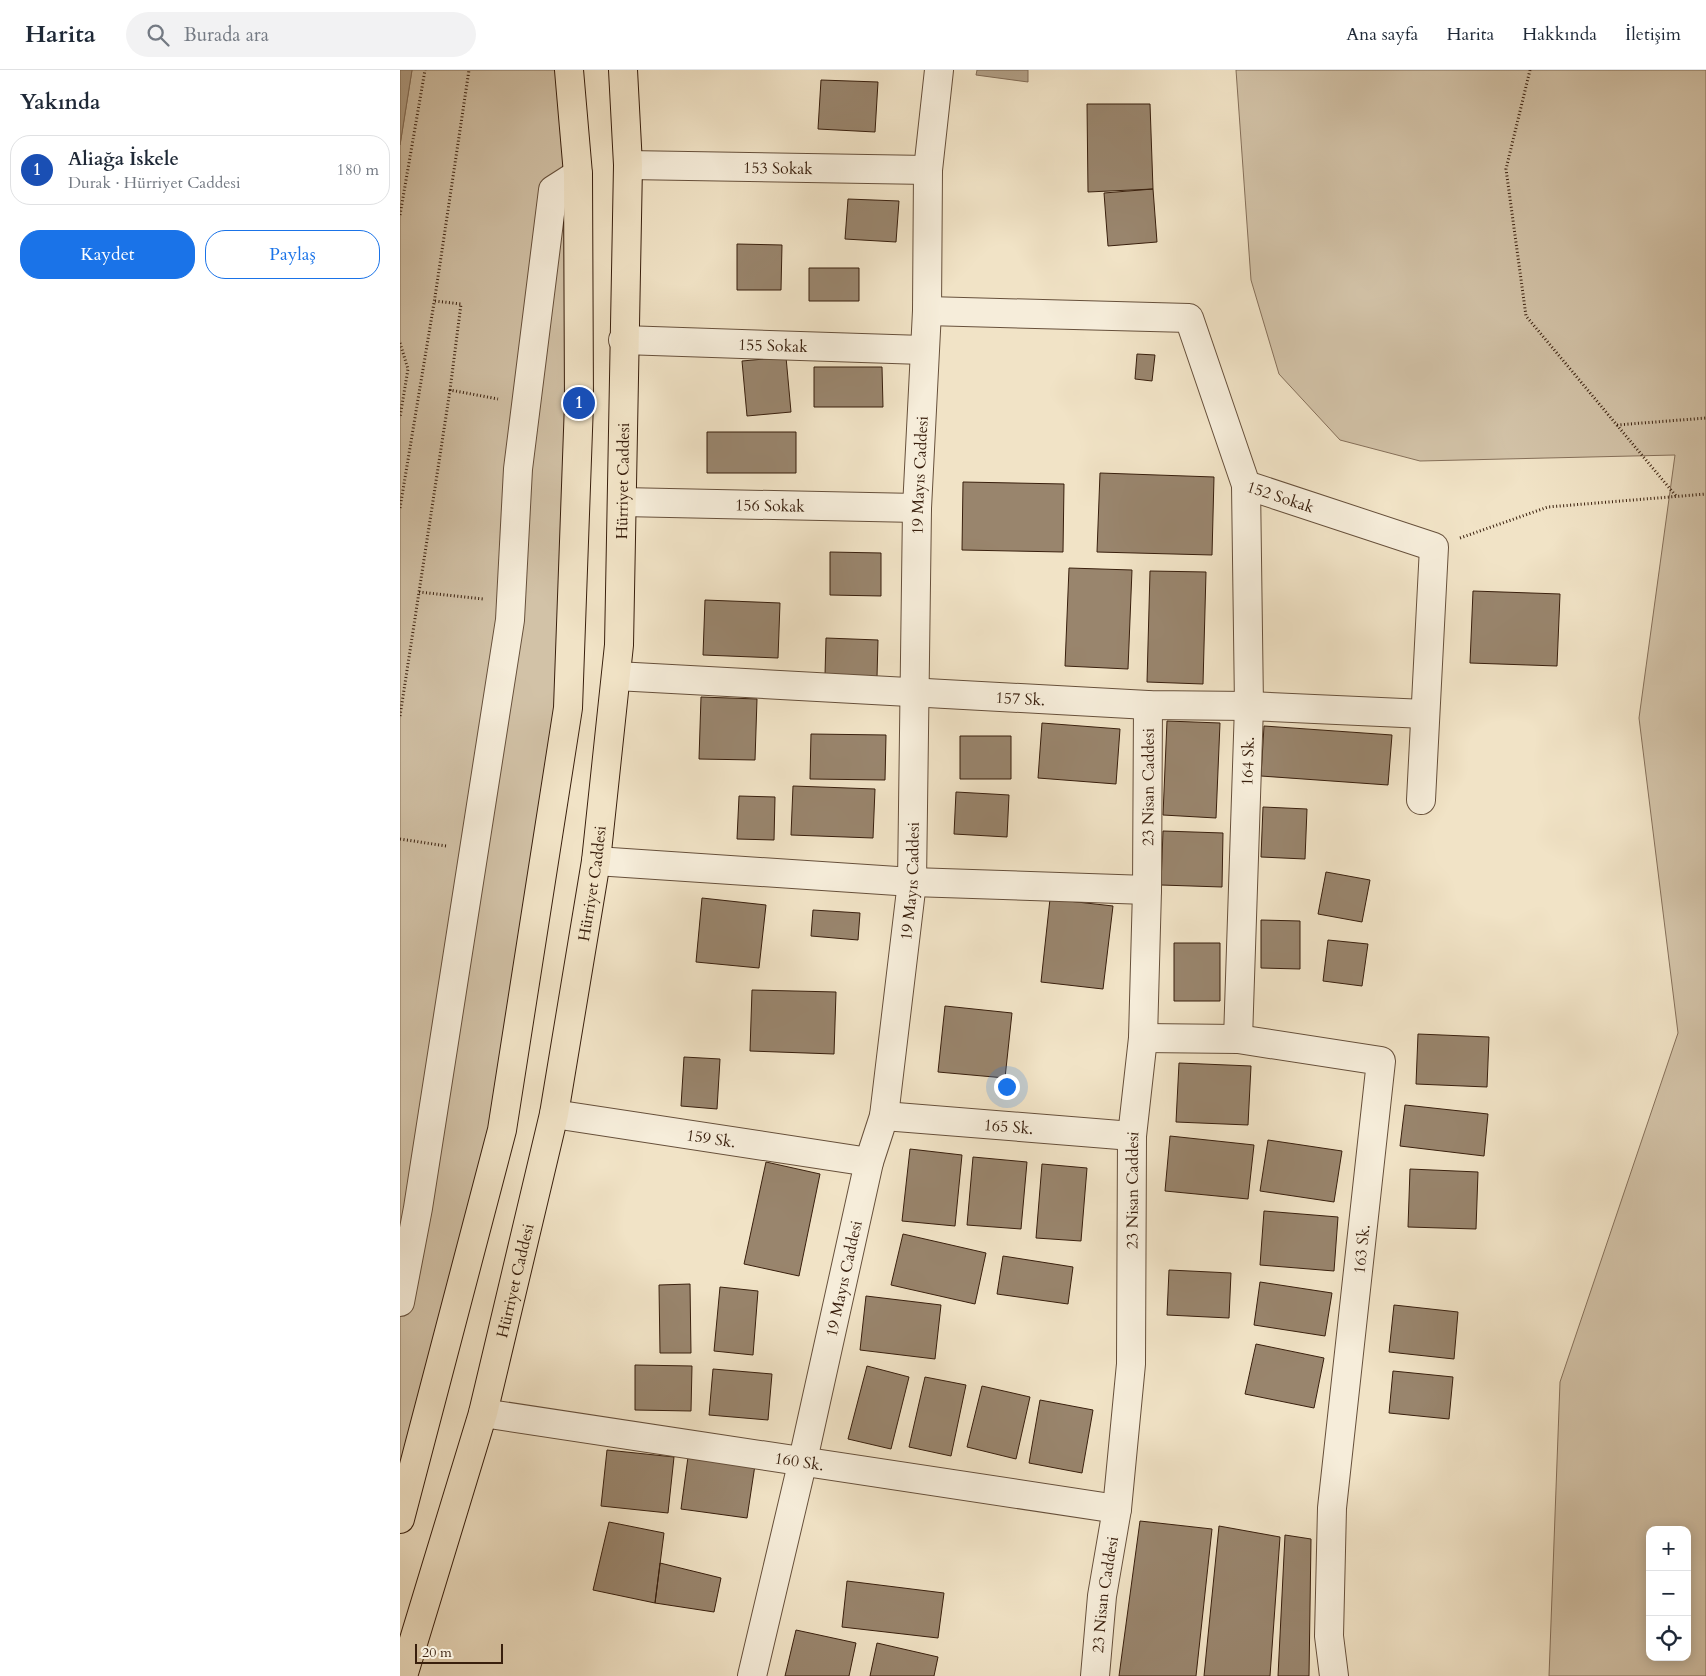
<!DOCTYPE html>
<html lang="tr">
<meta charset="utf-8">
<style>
body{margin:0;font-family:Cardo,serif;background:#f2f2f3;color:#1f2937}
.controls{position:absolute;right:15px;bottom:15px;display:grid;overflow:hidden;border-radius:10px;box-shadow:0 2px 12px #0003}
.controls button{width:45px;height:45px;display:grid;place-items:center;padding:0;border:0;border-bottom:1px solid #e0e1e3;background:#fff;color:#1f2937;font:25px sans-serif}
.scale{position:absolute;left:15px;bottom:12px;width:88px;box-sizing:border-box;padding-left:5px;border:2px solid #391f0d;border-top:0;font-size:14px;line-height:18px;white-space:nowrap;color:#391f0d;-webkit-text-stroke:4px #f6edda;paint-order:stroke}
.you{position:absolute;left:606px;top:1016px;width:18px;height:18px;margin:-12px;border:4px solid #fff;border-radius:50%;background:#1a73e8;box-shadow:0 0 0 8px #1a73e833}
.badge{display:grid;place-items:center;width:32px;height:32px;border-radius:50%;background:#1a73e8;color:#fff;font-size:16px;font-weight:700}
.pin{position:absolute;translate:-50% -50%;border:2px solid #fff;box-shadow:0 1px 5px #0006}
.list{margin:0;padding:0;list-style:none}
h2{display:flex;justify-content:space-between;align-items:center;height:65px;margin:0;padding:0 20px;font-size:21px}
h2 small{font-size:16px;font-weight:400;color:#747a83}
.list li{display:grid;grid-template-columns:32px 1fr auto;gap:15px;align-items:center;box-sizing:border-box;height:70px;margin:0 10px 10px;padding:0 10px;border:1px solid #e0e1e3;border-radius:20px}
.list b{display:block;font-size:19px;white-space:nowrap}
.list p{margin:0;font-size:16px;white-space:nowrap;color:#747a83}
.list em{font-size:16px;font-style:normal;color:#747a83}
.actions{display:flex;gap:10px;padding:15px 20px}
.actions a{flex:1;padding:11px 0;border:1px solid #1a73e8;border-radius:20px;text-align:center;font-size:18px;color:#1a73e8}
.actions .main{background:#1a73e8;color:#fff}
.icon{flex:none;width:28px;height:28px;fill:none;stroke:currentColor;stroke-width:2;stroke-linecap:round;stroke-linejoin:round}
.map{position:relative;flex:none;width:1306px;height:1606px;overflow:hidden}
header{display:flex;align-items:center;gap:30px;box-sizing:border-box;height:70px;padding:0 25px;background:#fff;border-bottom:1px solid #e0e1e3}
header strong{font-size:24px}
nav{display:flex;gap:28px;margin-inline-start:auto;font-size:18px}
.search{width:350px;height:45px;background:#f2f2f3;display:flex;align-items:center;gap:12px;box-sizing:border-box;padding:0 18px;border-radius:28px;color:#747a83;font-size:19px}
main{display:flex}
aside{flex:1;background:#fff}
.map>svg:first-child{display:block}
.green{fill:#d2c2a7;stroke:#86705a;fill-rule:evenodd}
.water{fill:#b2a087;stroke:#826c56}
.building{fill:#99856d;stroke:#391f0d}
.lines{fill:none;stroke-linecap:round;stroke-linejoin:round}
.minor-casing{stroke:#67503b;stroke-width:30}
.highway-casing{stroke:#391f0d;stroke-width:30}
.path{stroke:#391f0d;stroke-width:3;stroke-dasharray:1 2.5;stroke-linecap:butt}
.minor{stroke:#f6edda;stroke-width:28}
.highway{stroke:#f1e3c6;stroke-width:28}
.labels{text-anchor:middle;stroke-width:4;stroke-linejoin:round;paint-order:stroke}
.street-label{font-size:16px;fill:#391f0d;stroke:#f6edda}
</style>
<header>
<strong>Harita</strong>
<div class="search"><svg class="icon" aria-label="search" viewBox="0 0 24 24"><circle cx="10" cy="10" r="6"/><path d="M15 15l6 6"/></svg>Burada ara</div>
<nav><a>Ana sayfa</a><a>Harita</a><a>Hakkında</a><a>İletişim</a></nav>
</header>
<main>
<aside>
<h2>Yakında<small></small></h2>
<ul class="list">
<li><span class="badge" style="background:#1a4fb4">1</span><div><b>Aliağa İskele</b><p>Durak · Hürriyet Caddesi</p></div><em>180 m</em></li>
</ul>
<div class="actions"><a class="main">Kaydet</a><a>Paylaş</a></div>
</aside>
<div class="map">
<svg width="1306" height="1606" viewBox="0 0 1306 1606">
<rect width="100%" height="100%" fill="#f1e3c6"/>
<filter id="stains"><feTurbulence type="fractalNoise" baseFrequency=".004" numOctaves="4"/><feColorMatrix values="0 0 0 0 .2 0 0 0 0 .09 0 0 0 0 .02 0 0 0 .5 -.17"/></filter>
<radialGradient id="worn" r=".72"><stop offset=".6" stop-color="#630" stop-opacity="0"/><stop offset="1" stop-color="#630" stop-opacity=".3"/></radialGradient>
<!-- green -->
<path class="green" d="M 12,0 L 169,0 L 168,638 L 102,1060 L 0,1449 L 0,75 Z
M 836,0 L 1306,0 L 1306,1606 L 1149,1606 L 1160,1312 L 1278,963 L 1239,648 L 1275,385 L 1020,391 L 940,370 L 879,304 L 851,210 ZM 1250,1460 L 1287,1460 L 1287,1587 L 1250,1587 Z"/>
<!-- water -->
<path class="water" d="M 0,0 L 12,0 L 0,75 Z
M 577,0 L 628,0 L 628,12 L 576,5 Z"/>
<!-- building -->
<path class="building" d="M 421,10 L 478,12 L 475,62 L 418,59 Z
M 687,34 L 750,34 L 753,119 L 688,122 Z
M 753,119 L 757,172 L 708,176 L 704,123 Z
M 448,129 L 499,131 L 496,172 L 445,169 Z
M 337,174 L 382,175 L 381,220 L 337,220 Z
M 409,198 L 459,198 L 459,231 L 409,231 Z
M 737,284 L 755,285 L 752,311 L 735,309 Z
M 386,287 L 391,342 L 347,346 L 342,291 Z
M 414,297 L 482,297 L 483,337 L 414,337 Z
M 307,362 L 396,362 L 396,403 L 307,403 Z
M 700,403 L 814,407 L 812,485 L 697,482 Z
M 563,412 L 664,414 L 663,482 L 562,480 Z
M 430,482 L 481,483 L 481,526 L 430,525 Z
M 669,498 L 732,500 L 728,599 L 665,596 Z
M 750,501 L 806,502 L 803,614 L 747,612 Z
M 1073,521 L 1160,524 L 1157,596 L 1070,593 Z
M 305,530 L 380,533 L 378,588 L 303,585 Z
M 426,568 L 478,570 L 477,607 L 425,605 Z
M 301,627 L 357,629 L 355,690 L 299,689 Z
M 767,651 L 820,653 L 816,748 L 763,745 Z
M 642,653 L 720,659 L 716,714 L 638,708 Z
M 864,656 L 992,665 L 988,715 L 861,706 Z
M 411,664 L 486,665 L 485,710 L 410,709 Z
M 560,666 L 611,666 L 611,709 L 560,709 Z
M 393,716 L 475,719 L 473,768 L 391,765 Z
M 556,722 L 609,725 L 607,767 L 554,764 Z
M 339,726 L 375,727 L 374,770 L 337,769 Z
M 863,737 L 907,739 L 905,789 L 861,787 Z
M 763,761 L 823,763 L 822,817 L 761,815 Z
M 926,802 L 970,810 L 962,852 L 918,844 Z
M 302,828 L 366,835 L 359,898 L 296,892 Z
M 650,829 L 713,836 L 703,919 L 641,912 Z
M 413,840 L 460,843 L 458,870 L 411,866 Z
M 861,850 L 900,851 L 900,899 L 861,898 Z
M 928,870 L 968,874 L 962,916 L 923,911 Z
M 774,873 L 820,873 L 820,931 L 774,931 Z
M 352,920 L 436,922 L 434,984 L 350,981 Z
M 545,936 L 612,943 L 605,1008 L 538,1002 Z
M 1018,964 L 1089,967 L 1087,1017 L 1016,1014 Z
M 284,987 L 320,989 L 317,1039 L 281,1036 Z
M 779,993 L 851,996 L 848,1055 L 776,1052 Z
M 1005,1035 L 1088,1044 L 1084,1086 L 1000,1076 Z
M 770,1066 L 854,1075 L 848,1129 L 765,1121 Z
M 868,1070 L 942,1081 L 934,1132 L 860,1121 Z
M 510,1079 L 562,1085 L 555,1156 L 502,1151 Z
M 573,1087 L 627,1092 L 621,1159 L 567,1155 Z
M 366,1092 L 420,1104 L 399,1206 L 344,1194 Z
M 642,1094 L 687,1098 L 681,1171 L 636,1168 Z
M 1010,1099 L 1078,1102 L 1076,1159 L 1008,1157 Z
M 864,1141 L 938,1147 L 934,1201 L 860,1195 Z
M 503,1164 L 586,1183 L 575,1234 L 491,1215 Z
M 603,1186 L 673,1197 L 668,1234 L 597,1224 Z
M 769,1200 L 831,1203 L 829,1248 L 767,1245 Z
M 860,1212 L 932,1223 L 925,1266 L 854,1255 Z
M 290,1214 L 291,1283 L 260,1283 L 259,1215 Z
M 320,1217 L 358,1221 L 353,1285 L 314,1281 Z
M 466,1226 L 541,1235 L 535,1289 L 460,1280 Z
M 994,1235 L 1058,1242 L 1054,1289 L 989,1282 Z
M 856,1274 L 924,1288 L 914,1338 L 845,1324 Z
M 235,1295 L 292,1296 L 291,1341 L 235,1340 Z
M 467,1296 L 509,1307 L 491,1379 L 448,1369 Z
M 313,1299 L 372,1304 L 368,1350 L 309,1345 Z
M 993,1301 L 1053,1307 L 1049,1349 L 989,1343 Z
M 525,1307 L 566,1315 L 551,1386 L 509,1377 Z
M 582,1316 L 630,1327 L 616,1389 L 567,1377 Z
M 640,1330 L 693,1340 L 682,1403 L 629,1393 Z
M 207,1380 L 274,1387 L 268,1443 L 201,1436 Z
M 288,1387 L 355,1395 L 347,1448 L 281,1439 Z
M 740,1451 L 812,1459 L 796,1606 L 719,1606 Z
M 209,1452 L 264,1463 L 255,1533 L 193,1520 Z
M 819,1456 L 880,1467 L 870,1606 L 804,1606 Z
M 885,1465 L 911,1469 L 909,1606 L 878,1606 Z
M 260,1493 L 321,1508 L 314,1542 L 255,1533 Z
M 447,1511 L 544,1523 L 538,1568 L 442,1557 Z
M 396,1560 L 456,1573 L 449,1606 L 385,1606 Z
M 477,1573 L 538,1587 L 534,1606 L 470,1606 Z"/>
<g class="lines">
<defs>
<g id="minor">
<path id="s1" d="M 228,95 L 528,100"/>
<path id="s2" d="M 527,241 L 789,248 L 846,415 L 1034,477 L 1021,730"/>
<path id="s3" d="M 223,270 L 523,280"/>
<path id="s4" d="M 222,432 L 517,438"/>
<path id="s5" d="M 216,606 L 748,635 L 849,636 L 1025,644"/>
<path d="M 196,791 L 512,812 L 747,820"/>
<path d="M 743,968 L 838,969 L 981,991 L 932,1438 L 929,1566 L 934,1606"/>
<path id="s6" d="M 838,969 L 849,636 L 846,415"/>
<path id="s7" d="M 154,1044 L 469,1092"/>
<path id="s8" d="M 484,1046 L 732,1066"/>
<path d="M 0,1232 L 18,1138 L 110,550 L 118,399 L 153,120 L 178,104"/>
<path id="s9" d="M 83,1343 L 717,1439"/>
<path id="s10" d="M 352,1606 L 403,1390 L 469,1092 L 484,1046 L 512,812 L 517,438 L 527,241 L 528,100 L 539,0"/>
<path id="s11" d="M 695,1606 L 702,1526 L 717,1439 L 731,1294 L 732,1066 L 743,968 L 747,820 L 748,635"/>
</g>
<g id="highway">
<path d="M 0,1449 L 102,1060 L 168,638 L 179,333 L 178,104 L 169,0"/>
<path id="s12" d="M 3,1606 L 83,1343 L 154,1044 L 196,791 L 219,575 L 228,95 L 223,0"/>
</g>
</defs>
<!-- minor casing -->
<use href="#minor" class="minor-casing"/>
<!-- highway casing -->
<use href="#highway" class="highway-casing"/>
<!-- path -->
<path class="path" d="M 1130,0 L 1106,99 L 1126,246 L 1276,426
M 0,145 L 25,0
M 35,231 L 61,234 L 50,320 L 98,329
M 0,273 L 8,299 L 0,347
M 1217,355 L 1306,348
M 0,438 L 35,227 L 69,0
M 1060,468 L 1148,437 L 1306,424
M 19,522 L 83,529
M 0,646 L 50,320
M 0,769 L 46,776"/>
<!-- minor -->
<use href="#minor" class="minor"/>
<!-- highway -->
<use href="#highway" class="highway"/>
</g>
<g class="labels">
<!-- street labels -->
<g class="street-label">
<text dy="6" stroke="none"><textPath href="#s1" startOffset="150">153 Sokak</textPath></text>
<text dy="6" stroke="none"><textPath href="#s3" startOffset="150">155 Sokak</textPath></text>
<text dy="6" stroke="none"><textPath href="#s10" startOffset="1218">19 Mayıs Caddesi</textPath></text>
<text dy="6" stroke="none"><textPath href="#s12" startOffset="1220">Hürriyet Caddesi</textPath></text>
<text dy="6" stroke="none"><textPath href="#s2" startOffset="475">152 Sokak</textPath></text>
<text dy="6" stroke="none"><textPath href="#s4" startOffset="148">156 Sokak</textPath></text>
<text dy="6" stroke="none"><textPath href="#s5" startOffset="405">157 Sk.</textPath></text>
<text dy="6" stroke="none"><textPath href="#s6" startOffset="278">164 Sk.</textPath></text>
<text dy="6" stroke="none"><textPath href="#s11" startOffset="892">23 Nisan Caddesi</textPath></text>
<text dy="6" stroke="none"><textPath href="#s10" startOffset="812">19 Mayıs Caddesi</textPath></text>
<text dy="6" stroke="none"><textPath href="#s12" startOffset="816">Hürriyet Caddesi</textPath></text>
<text dy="6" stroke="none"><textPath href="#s8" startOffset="125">165 Sk.</textPath></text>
<text dy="6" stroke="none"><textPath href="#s7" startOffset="159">159 Sk.</textPath></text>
<text dy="6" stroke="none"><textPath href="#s11" startOffset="488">23 Nisan Caddesi</textPath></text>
<text transform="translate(961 1179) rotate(-84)" y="6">163 Sk.</text>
<text dy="6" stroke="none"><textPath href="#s10" startOffset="408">19 Mayıs Caddesi</textPath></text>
<text dy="6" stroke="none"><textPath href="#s12" startOffset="411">Hürriyet Caddesi</textPath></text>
<text dy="6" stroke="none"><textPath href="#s9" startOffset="320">160 Sk.</textPath></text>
<text dy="6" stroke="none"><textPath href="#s11" startOffset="82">23 Nisan Caddesi</textPath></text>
</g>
</g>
<rect width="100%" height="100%" filter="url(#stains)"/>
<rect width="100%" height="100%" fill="url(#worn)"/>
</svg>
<div class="controls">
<button>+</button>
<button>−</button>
<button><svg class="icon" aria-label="locate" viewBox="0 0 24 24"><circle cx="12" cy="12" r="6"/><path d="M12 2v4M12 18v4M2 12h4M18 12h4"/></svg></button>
</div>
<div class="scale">20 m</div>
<div class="you"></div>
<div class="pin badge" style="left:179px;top:333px;background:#1a4fb4">1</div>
</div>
</main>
